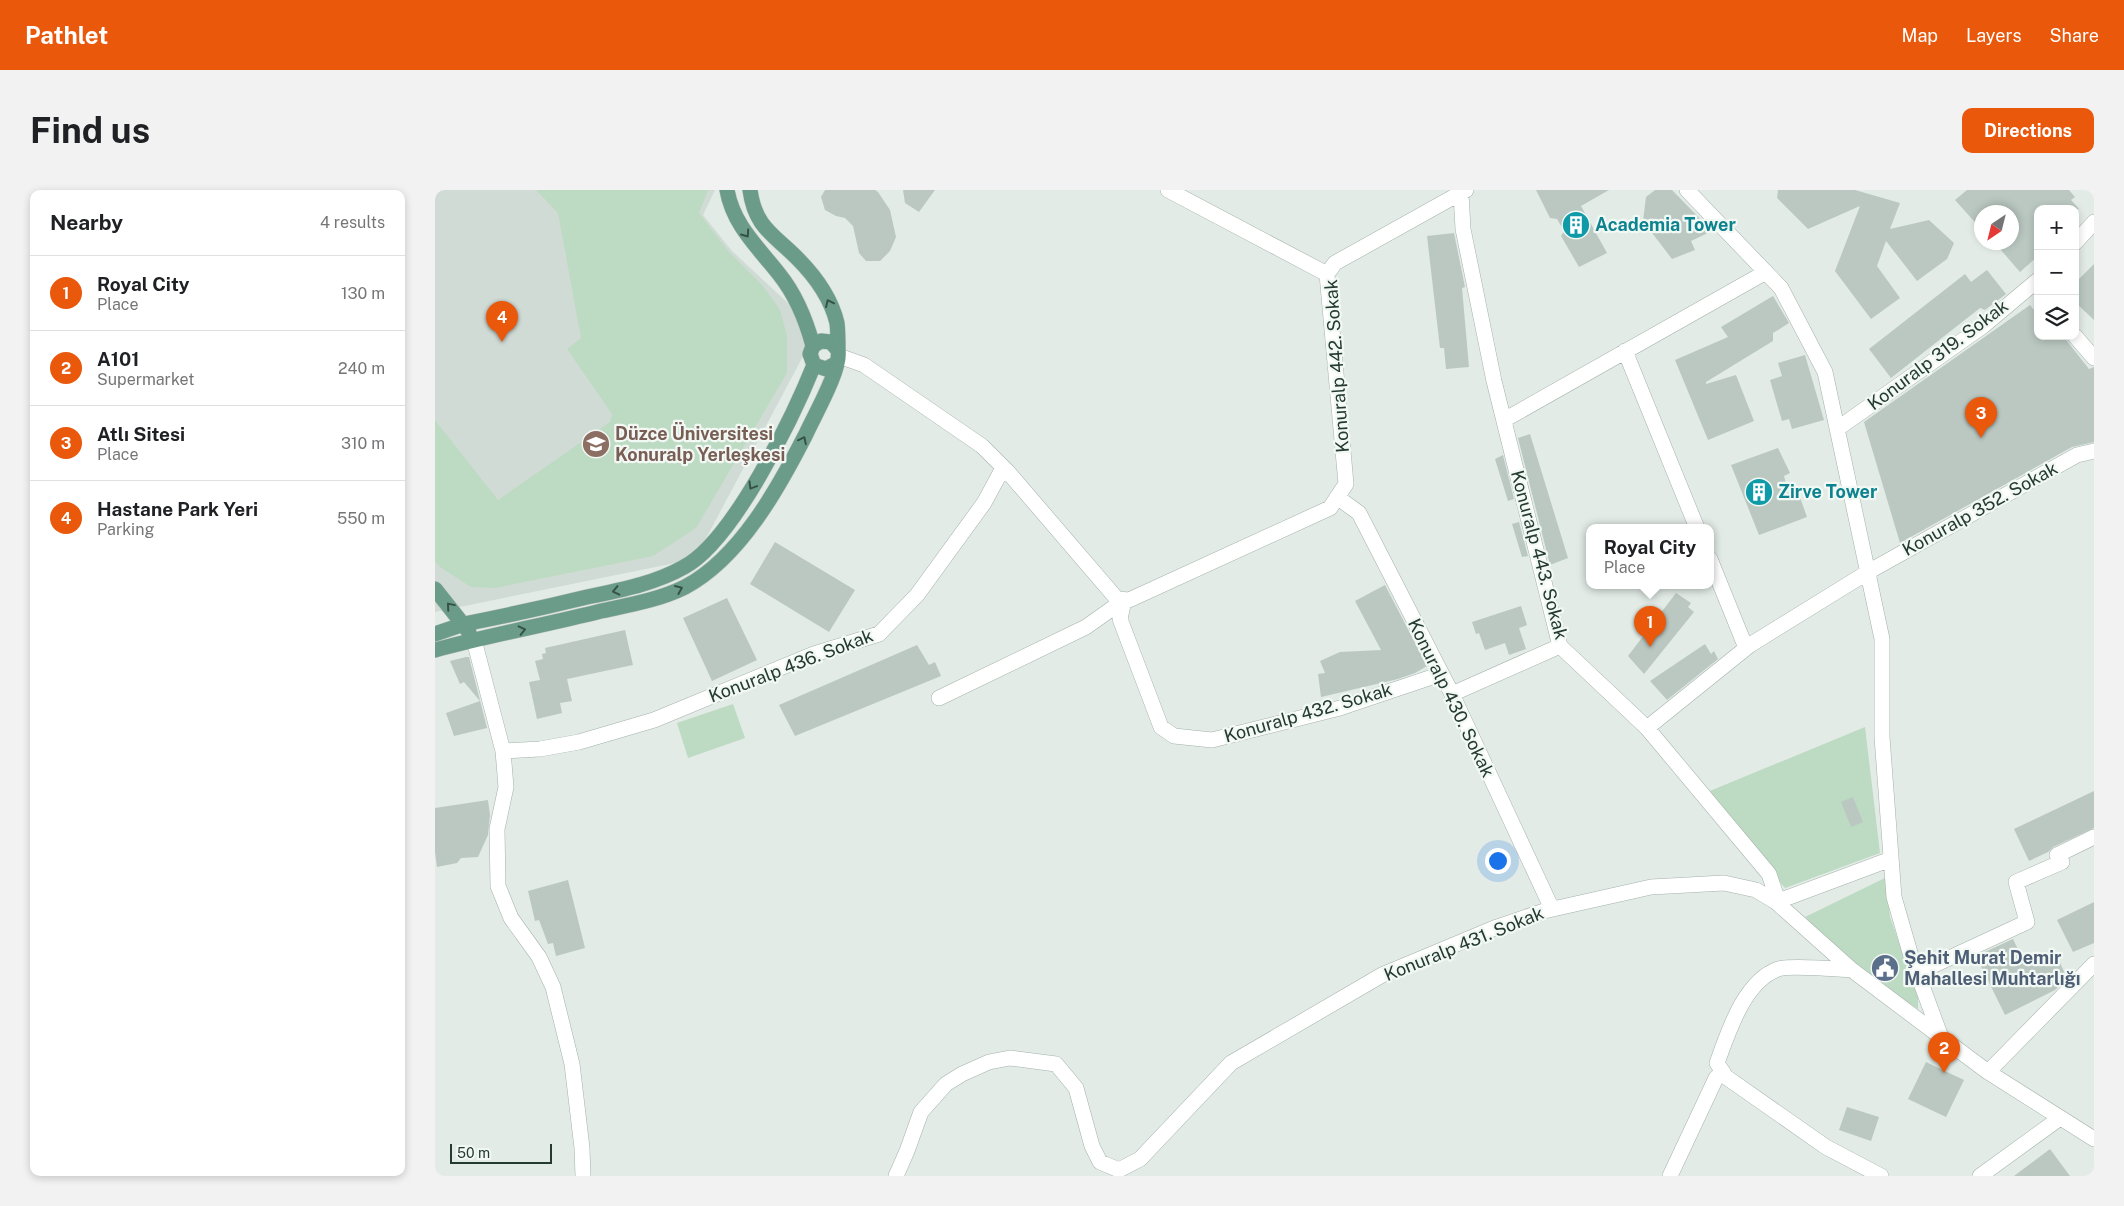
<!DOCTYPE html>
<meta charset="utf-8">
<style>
body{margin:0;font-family:"Public Sans",sans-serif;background:#f2f2f2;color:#202124}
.controls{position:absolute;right:15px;top:15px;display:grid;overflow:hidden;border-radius:10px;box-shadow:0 2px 8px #0003}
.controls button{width:45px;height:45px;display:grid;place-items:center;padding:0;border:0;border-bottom:1px solid #e0e0e0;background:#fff;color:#202124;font:25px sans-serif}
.compass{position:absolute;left:1539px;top:15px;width:45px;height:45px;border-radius:50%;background:#fff;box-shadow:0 2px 8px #0003;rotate:215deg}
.scale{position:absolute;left:15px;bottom:12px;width:102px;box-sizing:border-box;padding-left:5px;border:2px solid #243a32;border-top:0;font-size:14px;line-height:18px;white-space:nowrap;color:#243a32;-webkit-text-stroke:4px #f2f8f4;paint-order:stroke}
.you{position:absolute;left:1062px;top:670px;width:18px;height:18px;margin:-12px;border:4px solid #fff;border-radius:50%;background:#1a73e8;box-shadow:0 0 0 8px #1a73e833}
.badge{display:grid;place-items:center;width:32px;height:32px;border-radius:50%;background:#ea580c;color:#fff;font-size:16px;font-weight:700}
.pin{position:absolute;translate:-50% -41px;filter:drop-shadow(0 1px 2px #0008)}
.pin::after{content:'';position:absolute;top:26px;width:18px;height:15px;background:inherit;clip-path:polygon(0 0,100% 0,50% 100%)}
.popup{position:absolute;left:1151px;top:334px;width:128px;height:65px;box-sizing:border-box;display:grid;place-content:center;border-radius:10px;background:#fff;filter:drop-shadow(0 1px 4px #0005);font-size:16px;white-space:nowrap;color:#757577}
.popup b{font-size:19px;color:#202124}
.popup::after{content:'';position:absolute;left:50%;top:100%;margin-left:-10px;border:10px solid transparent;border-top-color:#fff}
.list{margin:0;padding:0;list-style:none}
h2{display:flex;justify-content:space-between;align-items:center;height:65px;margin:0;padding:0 20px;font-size:21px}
h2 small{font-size:16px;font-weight:400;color:#757577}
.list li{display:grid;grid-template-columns:32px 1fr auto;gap:15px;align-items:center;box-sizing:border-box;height:75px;padding:0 20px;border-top:1px solid #e0e0e0}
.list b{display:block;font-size:19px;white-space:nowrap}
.list p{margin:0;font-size:16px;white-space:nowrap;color:#757577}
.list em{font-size:16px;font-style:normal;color:#757577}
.icon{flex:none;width:28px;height:28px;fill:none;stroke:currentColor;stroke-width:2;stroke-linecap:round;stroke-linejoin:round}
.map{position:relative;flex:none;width:1659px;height:986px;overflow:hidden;border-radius:10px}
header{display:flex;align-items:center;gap:30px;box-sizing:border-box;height:70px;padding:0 25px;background:#ea580c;color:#fff}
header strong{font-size:24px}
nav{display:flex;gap:28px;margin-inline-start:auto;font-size:18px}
.intro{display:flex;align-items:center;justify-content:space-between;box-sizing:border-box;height:120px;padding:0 30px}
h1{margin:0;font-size:35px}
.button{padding:12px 22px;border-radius:10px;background:#ea580c;color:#fff;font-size:18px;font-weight:700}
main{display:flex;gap:30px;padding:0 30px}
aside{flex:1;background:#fff;border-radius:10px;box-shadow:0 2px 8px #0003}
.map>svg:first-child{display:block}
.built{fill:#d1dbd5}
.green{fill:#bddac2}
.building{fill:#bbc8c2}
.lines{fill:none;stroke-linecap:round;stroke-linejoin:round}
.minor-casing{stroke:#a5b2ac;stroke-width:16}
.major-casing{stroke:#c2c8c6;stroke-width:16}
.minor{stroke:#fff;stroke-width:15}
.major{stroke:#6b9c8a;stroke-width:15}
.oneway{stroke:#365248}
.labels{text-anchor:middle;stroke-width:4.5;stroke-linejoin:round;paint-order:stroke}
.culture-label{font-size:18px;font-weight:bold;fill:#0d838f;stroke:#f2f8f4;text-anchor:start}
.street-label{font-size:18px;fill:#243a32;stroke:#f2f8f4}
.education-label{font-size:18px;font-weight:bold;fill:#785e54;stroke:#f2f8f4;text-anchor:start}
.service-label{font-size:18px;font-weight:bold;fill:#4e5e75;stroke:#f2f8f4;text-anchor:start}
</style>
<header>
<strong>Pathlet</strong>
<nav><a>Map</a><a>Layers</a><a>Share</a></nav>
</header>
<div class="intro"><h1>Find us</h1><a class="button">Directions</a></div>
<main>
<aside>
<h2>Nearby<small>4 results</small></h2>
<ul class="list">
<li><span class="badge">1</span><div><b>Royal City</b><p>Place</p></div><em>130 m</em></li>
<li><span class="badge">2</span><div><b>A101</b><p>Supermarket</p></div><em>240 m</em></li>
<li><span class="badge">3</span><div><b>Atlı Sitesi</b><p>Place</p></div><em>310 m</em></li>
<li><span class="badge">4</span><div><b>Hastane Park Yeri</b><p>Parking</p></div><em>550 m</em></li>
</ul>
</aside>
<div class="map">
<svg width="1659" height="986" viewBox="0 0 1659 986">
<rect width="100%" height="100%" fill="#e2ebe6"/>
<!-- built -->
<path class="built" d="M 0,0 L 280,0 L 268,25 L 297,61 L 382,140 L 260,369 L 0,422 Z"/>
<!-- green -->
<path class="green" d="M 101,0 L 273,0 L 264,23 L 294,62 L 328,96 L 345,120 L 352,146 L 352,183 L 261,338 L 218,366 L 60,398 L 36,397 L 5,377 L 0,371 L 0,230 L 63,310 L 175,232 L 177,224 L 132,159 L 146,148 L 123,23 Z
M 298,514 L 310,548 L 253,568 L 242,533 Z
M 1430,537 L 1445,663 L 1350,698 L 1270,603 Z
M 1450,688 L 1455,727 L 1483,807 L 1483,819 L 1435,788 L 1408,765 L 1370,727 Z"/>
<!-- building -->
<path class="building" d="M 390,0 L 440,0 L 443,2 L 455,20 L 461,47 L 455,61 L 445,71 L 431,71 L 424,63 L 418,36 L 410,28 L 401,26 L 390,20 L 386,7 Z
M 468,0 L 500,0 L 484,22 L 470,13 Z
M 1101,0 L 1174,0 L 1146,16 L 1172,63 L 1144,77 L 1126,46 L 1129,41 L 1122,29 L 1115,28 Z
M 1220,0 L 1237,0 L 1277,41 L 1256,51 L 1260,60 L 1237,69 L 1208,31 L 1211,7 Z
M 1343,0 L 1420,0 L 1465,13 L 1455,39 L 1494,30 L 1519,53 L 1512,69 L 1482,91 L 1451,51 L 1442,76 L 1465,108 L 1436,129 L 1400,81 L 1425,16 L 1373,39 L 1342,8 Z
M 1532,0 L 1634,0 L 1640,7 L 1636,10 L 1644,19 L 1603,19 L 1603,66 L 1585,82 L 1559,52 L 1576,52 L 1576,22 L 1546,22 L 1546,39 L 1520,10 Z
M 1019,43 L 1030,97 L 1027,98 L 1034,177 L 1011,179 L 1009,158 L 1005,158 L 992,46 Z
M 1659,74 L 1659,130 L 1640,112 L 1640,93 Z
M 1552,80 L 1571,104 L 1550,120 L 1545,118 L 1456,188 L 1434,159 L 1530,84 L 1536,92 Z
M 1338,106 L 1354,133 L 1338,143 L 1338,151 L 1271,192 L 1271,194 L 1301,185 L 1319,231 L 1273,250 L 1240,170 L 1293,147 L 1286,137 Z
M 1595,115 L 1603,125 L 1603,146 L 1628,146 L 1654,179 L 1659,177 L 1659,252 L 1637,257 L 1465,353 L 1429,232 Z
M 1370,165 L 1389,230 L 1357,239 L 1354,229 L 1347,231 L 1335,190 L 1347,186 L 1343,173 Z
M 1095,244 L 1133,368 L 1115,375 L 1083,248 Z
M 1343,258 L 1355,283 L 1349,286 L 1354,305 L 1363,302 L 1372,327 L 1324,345 L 1296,275 Z
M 1068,265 L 1079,309 L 1073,311 L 1060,269 Z
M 1084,332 L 1093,366 L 1087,367 L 1077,334 Z
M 340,352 L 420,400 L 394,442 L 315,394 Z
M 950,395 L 992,476 L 980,483 L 963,489 L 886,507 L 883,484 L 890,483 L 885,471 L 905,462 L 946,460 L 920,411 Z
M 1241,403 L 1256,413 L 1253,417 L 1259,422 L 1209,484 L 1193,466 Z
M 292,408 L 322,470 L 277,491 L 248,428 Z
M 1086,416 L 1092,435 L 1084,438 L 1091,459 L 1074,465 L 1070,453 L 1050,460 L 1044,443 L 1041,444 L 1037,432 Z
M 190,440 L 198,475 L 132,489 L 137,511 L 125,513 L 127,523 L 102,529 L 94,492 L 105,490 L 100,471 L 108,469 L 107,464 L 111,463 L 110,458 Z
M 1270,454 L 1276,464 L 1279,461 L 1283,469 L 1232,510 L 1215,491 Z
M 482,455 L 494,475 L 500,472 L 506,486 L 360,546 L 344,515 Z
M 31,467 L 34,467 L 52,538 L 19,546 L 11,523 L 45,511 L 29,492 L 25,494 L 15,471 Z
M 1659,601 L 1659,638 L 1618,657 L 1613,662 L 1594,671 L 1579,639 Z
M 1418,607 L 1428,632 L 1416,637 L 1406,612 Z
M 53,610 L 55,625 L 53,645 L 43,667 L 26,668 L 22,673 L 2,677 L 0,662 L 0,618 Z
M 133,690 L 150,758 L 121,766 L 118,753 L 113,754 L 104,730 L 100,731 L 93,701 Z
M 1659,712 L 1659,753 L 1638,762 L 1622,730 Z
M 1578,749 L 1591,776 L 1620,762 L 1632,788 L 1620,800 L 1570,825 L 1541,766 Z
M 1446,764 L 1465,779 L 1455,791 L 1435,777 Z
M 1491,872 L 1529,890 L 1511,927 L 1473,909 Z
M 1412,917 L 1444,927 L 1436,951 L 1404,940 Z
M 1615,959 L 1635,986 L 1579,986 Z"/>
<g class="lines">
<defs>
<path id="minor" d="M 733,0 L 892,84
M 1252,0 L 1346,98 L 1390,182 L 1447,449 L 1447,547 L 1459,707 L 1476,766 L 1506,847
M 1026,3 L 1028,39 L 1059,191 L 1125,456 L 1212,538 L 1334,684 L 1343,711
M 1640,53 L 1659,32
M 1640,146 L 1659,168
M 1190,161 L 1262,338
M 404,166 L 429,175 L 547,256 L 573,282 L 682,409 L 694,410 L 895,318 L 911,294 L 892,84 L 900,73 L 1031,0
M 1069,230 L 1331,82
M 1402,239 L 1548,136 L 1603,90
M 902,307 L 924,323 L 1017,504 L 1117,719
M 1275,369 L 1311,458
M 689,410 L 685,429 L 726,537 L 739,546 L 777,550 L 905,518 L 1006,484
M 39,450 L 68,561 L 71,597 L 62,639 L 63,696 L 76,728 L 104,767 L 118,797 L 137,874 L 147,958 L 148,986
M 1017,504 L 1125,456
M 504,508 L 651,437 L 689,410
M 1212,538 L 1315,455 L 1433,382 L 1642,265 L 1659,261
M 68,561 L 105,559 L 144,552 L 219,530 L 379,464 L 444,444 L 482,405 L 549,313 L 568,278
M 1341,712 L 1456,669
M 1417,780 C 1402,779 1355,775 1343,779 C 1309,791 1293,843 1282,873 L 1291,887 L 1391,957 L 1446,986
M 1482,783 L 1592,732 L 1581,692 L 1627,672 L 1622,665 L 1659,647
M 1553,882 L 1659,774
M 461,986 L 472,961 L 486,922 L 511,894 L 527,884 L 554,872 L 575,868 L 621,874 L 641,898 L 657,956 L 665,972 L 684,980 L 705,969 L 796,873 L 947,785 L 1062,737 L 1109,721 L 1216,697 L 1289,693 L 1321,700 L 1341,712 L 1417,780 L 1506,847 L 1553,882 L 1659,949
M 1235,986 L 1281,888 L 1288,882
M 1545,986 L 1625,928"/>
<path id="major" d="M 292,0 C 298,35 323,57 344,84 C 361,105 371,130 378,156
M 315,0 C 320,37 338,44 362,68 C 379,85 396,108 402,133 C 403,141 403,151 403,160
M 0,399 L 34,442
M 0,444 L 29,434 C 70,426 111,417 152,407 C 185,400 219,394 249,377 C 298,351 358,227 379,175
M 0,460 C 55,445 111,435 166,421 C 194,415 224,410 250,397 C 305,368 344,297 371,244 C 379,226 407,178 403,160 L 396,152 L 386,151 L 378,156 L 375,164 L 379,175 L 391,179 L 402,173"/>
</defs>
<!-- minor casing -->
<use href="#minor" class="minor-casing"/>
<!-- major casing -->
<use href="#major" class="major-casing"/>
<!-- minor -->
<use href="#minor" class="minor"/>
<!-- major -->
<use href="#major" class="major"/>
</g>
<!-- one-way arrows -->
<defs><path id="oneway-chevron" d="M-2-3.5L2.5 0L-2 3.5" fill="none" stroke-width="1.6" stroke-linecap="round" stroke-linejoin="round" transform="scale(1.25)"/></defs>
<g class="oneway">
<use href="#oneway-chevron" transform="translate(311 44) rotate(55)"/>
<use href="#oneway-chevron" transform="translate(394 113) rotate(-115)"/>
<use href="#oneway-chevron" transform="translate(368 250) rotate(-64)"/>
<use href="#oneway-chevron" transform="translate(317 296) rotate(121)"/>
<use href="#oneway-chevron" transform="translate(244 399) rotate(-23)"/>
<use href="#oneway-chevron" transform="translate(181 401) rotate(167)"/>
<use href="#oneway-chevron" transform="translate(15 416) rotate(-130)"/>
<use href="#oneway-chevron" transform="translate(87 440) rotate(-13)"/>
</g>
<!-- icons -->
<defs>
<symbol id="building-disc" viewBox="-11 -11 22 22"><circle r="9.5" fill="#0f9aa8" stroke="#f2f8f4"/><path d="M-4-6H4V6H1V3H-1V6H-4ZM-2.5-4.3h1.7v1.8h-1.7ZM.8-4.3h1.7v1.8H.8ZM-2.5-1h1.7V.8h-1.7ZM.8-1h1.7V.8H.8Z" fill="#fff"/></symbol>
<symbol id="university-disc" viewBox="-11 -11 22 22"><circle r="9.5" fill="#8d6e63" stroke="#f2f8f4"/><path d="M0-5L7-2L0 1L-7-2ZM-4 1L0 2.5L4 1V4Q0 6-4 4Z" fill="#fff"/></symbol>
<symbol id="civic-disc" viewBox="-11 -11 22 22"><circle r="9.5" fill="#5c6f8a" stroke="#f2f8f4"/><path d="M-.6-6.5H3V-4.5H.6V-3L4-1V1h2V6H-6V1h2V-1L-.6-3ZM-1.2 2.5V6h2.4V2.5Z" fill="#fff"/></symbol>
</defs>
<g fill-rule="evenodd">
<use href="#building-disc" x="1125" y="19" width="32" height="32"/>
<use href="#university-disc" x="145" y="238" width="32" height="32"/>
<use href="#building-disc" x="1308" y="286" width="32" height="32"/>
<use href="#civic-disc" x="1434" y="762" width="32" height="32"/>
</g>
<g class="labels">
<!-- culture labels -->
<g class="culture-label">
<text x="1160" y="41">Academia Tower</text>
<text x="1343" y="308">Zirve Tower</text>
</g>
<!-- street labels -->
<g class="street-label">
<text transform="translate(1503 165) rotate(-37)" y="6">Konuralp 319. Sokak</text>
<text transform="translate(902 176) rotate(-94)" y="6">Konuralp 442. Sokak</text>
<text transform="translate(1545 319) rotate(-29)" y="6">Konuralp 352. Sokak</text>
<text transform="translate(1104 365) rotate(75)" y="6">Konuralp 443. Sokak</text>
<text transform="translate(356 476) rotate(-21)" y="6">Konuralp 436. Sokak</text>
<text transform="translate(1016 508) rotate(64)" y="6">Konuralp 430. Sokak</text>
<text transform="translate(873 523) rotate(-16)" y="6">Konuralp 432. Sokak</text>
<text transform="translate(1029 754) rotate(-22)" y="6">Konuralp 431. Sokak</text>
</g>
<!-- education labels -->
<g class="education-label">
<text x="180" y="250">Düzce Üniversitesi<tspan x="180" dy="21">Konuralp Yerleşkesi</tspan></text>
</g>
<!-- service labels -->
<g class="service-label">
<text x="1469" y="774">Şehit Murat Demir<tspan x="1469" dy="21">Mahallesi Muhtarlığı</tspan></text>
</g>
</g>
</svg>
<div class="controls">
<button>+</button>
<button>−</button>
<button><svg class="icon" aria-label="layers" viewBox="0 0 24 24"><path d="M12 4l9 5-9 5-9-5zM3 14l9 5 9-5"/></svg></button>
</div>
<svg class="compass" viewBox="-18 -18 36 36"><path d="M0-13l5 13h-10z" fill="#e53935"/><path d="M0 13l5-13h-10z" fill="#757577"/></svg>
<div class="scale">50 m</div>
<div class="you"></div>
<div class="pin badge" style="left:1215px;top:457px">1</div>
<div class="popup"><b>Royal City</b>Place</div>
<div class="pin badge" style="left:1509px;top:883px">2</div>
<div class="pin badge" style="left:1546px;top:248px">3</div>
<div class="pin badge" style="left:67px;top:152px">4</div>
</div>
</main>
